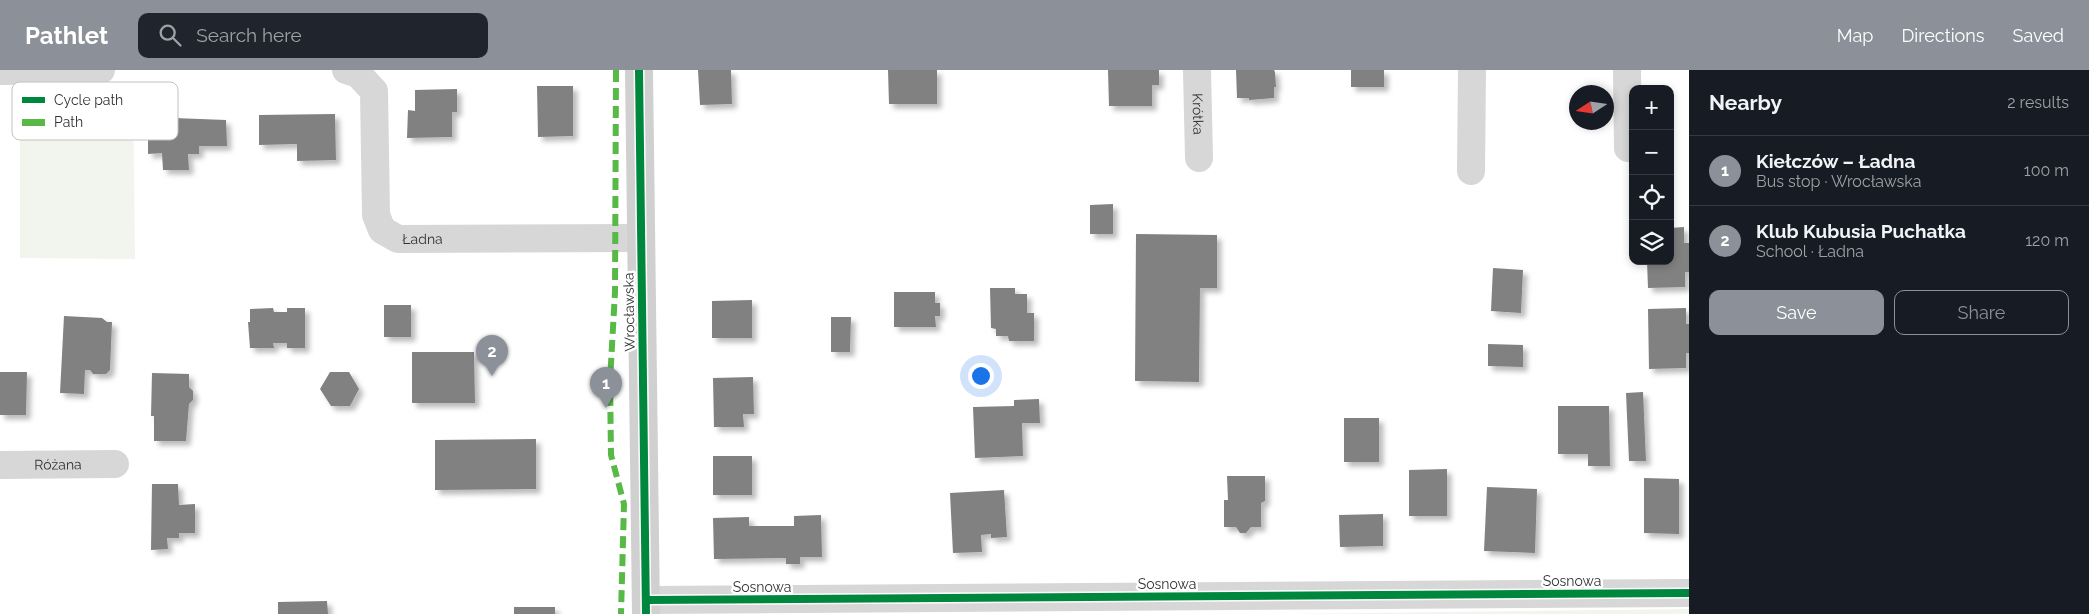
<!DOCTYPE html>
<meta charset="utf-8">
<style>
body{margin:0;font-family:Raleway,sans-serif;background:#20242c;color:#f1f3f6}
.controls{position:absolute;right:15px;top:15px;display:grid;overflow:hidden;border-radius:10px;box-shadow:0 2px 8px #0003}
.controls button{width:45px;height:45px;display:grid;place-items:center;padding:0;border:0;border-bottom:1px solid #363941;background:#171b24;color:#f1f3f6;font:25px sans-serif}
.compass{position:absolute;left:1569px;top:15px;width:45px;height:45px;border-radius:50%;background:#171b24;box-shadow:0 2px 8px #0003;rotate:258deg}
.you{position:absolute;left:980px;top:305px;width:18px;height:18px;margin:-12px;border:4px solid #fff;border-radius:50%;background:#1a73e8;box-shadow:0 0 0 8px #1a73e833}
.badge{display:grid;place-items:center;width:32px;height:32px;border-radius:50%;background:#8c9099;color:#fff;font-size:16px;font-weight:700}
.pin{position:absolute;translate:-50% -41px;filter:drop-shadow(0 1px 2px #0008)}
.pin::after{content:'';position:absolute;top:26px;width:18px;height:15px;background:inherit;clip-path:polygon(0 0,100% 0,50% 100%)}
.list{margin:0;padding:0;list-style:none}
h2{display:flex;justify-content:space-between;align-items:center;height:65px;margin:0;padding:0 20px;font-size:21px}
h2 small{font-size:16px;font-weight:400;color:#9ea1a6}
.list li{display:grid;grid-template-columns:32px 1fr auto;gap:15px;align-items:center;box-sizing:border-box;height:70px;padding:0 20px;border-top:1px solid #363941}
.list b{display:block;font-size:19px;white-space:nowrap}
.list p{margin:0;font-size:16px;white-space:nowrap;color:#9ea1a6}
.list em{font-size:16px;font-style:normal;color:#9ea1a6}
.actions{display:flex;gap:10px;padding:15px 20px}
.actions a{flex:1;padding:11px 0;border:1px solid #8c9099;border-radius:10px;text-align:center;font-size:18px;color:#8c9099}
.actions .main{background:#8c9099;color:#fff}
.icon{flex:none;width:28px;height:28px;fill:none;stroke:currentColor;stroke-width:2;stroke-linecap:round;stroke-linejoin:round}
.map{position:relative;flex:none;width:1689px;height:544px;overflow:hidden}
header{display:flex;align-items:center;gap:30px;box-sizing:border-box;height:70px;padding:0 25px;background:#8c9099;color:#fff}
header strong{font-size:24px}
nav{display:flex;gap:28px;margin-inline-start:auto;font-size:18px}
.search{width:350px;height:45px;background:#20242c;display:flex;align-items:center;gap:12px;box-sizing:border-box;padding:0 18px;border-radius:10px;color:#9ea1a6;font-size:19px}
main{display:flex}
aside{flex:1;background:#171b24}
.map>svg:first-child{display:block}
.green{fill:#f1f5ed}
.building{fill:#818181;filter:url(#shadow)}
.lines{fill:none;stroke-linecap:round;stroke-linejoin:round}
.street{stroke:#d7d7d7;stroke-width:28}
.secondary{stroke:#d0d0d0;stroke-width:28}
.quiet{stroke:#58b947;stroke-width:6;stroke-dasharray:12 6;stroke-linecap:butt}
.cycleway-casing{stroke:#fff;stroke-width:11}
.cycleway{stroke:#00873e;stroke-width:8}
.labels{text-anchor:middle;stroke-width:5;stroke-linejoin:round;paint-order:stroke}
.street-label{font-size:14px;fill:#333;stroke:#fff}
.key{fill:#fff;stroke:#c2c2c2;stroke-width:1}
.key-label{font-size:14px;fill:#333}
</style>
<header>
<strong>Pathlet</strong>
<div class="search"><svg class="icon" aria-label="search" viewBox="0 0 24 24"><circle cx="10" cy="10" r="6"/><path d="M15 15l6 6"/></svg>Search here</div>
<nav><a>Map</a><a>Directions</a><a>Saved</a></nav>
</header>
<main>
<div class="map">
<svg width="1689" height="544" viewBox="0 0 1689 544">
<defs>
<filter id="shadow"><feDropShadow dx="4.5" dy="4.5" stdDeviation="2.5" flood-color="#0004"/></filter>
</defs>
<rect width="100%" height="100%" fill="#fff"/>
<!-- green -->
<path class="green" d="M 133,21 L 135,189 L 20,188 L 20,23 Z
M 1689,539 L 1689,544 L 1283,544 Z"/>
<!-- building -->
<path class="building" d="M 698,0 L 731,0 L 732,34 L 700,35 Z
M 888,0 L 937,0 L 937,34 L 889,34 Z
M 1108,0 L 1159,0 L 1159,15 L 1152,15 L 1152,36 L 1109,36 Z
M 1236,0 L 1274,0 L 1275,2 L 1276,17 L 1274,17 L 1274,28 L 1249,30 L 1249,28 L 1237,28 Z
M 1351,0 L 1384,0 L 1384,17 L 1351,17 Z
M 537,16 L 573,16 L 573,66 L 538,67 Z
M 457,19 L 457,42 L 452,42 L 452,67 L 407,68 L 408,40 L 415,41 L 415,20 Z
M 162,44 L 173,44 L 174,48 L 226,50 L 227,76 L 199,76 L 199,84 L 188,84 L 189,100 L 163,100 L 162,83 L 148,84 L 148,49 L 162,49 Z
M 335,44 L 336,90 L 297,91 L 297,74 L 259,75 L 259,45 Z
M 1113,134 L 1113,164 L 1090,164 L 1090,135 Z
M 1684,157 L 1684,173 L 1689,173 L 1689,202 L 1685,202 L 1685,217 L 1648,218 L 1647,191 L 1670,191 L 1670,158 Z
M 1136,164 L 1217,165 L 1217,218 L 1200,218 L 1199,312 L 1135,311 Z
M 1493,198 L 1523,200 L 1521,243 L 1491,241 Z
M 990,218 L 1015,218 L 1015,224 L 1027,224 L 1027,243 L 1034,243 L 1034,271 L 1009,271 L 1008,266 L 996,266 L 996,259 L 991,258 Z
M 894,222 L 935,222 L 935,233 L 940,233 L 940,246 L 935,246 L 936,257 L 894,257 Z
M 752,230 L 752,268 L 712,268 L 712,231 Z
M 384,235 L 411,235 L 411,267 L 384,267 Z
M 273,238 L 274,242 L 287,242 L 287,238 L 305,238 L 305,278 L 287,278 L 287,273 L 273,273 L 274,278 L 250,278 L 248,252 L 250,252 L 250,239 Z
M 1686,238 L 1686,254 L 1689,254 L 1689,283 L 1686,283 L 1686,298 L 1649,299 L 1648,239 Z
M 64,246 L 102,248 L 107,252 L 112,252 L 110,300 L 106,304 L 93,304 L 90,300 L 85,300 L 84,324 L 60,323 Z
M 831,247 L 851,247 L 850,282 L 831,282 Z
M 1488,274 L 1523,275 L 1523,297 L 1488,296 Z
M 412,282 L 474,282 L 475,333 L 412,333 Z
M 0,302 L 27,302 L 26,345 L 0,345 Z
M 330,302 L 349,302 L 359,319 L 350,336 L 331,336 L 320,319 Z
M 152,303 L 189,304 L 189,317 L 193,321 L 193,330 L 189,334 L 186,371 L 154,371 L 154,346 L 151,346 Z
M 753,307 L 754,344 L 743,344 L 744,357 L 714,357 L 713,308 Z
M 1643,322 L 1646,391 L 1629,391 L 1626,323 Z
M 1039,329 L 1040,353 L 1022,353 L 1023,386 L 975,388 L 973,337 L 1014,336 L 1014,330 Z
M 1558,336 L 1609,336 L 1610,396 L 1588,396 L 1588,384 L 1558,384 Z
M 1344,348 L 1379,348 L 1379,392 L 1344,392 Z
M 536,369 L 536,419 L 435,420 L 435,370 Z
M 713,386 L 752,386 L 752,425 L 713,425 Z
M 1447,399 L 1447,446 L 1409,446 L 1409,400 Z
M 1227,406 L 1265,406 L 1265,431 L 1261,433 L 1261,457 L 1251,457 L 1246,463 L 1240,463 L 1236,457 L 1224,457 L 1224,430 L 1228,430 Z
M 1644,408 L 1679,409 L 1679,464 L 1644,463 Z
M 152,414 L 178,414 L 179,435 L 195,434 L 195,463 L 179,463 L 179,468 L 167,468 L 168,479 L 151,480 Z
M 1487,417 L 1537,419 L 1535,483 L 1484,481 Z
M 1004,420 L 1007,467 L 991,468 L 991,464 L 981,465 L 982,482 L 953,483 L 950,423 Z
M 1383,444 L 1383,476 L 1340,477 L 1339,445 Z
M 821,445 L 822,487 L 800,487 L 800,494 L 786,494 L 786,488 L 714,489 L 713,448 L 749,447 L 749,456 L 794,456 L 794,446 Z
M 327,531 L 328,544 L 278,544 L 278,532 Z
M 514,537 L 555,537 L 555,544 L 514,544 Z"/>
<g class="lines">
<!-- street -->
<g class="street">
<path id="s1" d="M 346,0 L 358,4 L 374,21 L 376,145 L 382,160 L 398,169 L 641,168"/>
<path id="s2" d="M 1197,0 L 1199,88"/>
<path d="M 1627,0 L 1628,78"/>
<path d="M 0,1 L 101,0"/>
<path d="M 1471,101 L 1472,0"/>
<path id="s3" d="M 0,395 L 115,394"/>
<path d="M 646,530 L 1689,523"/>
</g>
<!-- secondary -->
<path class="secondary" d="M 639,0 L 646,544"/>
<!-- quiet -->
<path class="quiet" d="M 616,0 L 615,222 L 610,311 L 611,385 L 624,434 L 621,544"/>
<defs>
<path id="cycleway" d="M 639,0 L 646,544
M 646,530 L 1689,523"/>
</defs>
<!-- cycleway casing -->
<use href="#cycleway" class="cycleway-casing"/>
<!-- cycleway -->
<use href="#cycleway" class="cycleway"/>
</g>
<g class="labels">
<!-- street labels -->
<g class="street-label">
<text dy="5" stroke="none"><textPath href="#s2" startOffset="44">Krótka</textPath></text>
<text dy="5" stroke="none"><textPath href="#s1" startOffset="219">Ładna</textPath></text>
<text transform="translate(629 242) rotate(-91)" y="5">Wrocławska</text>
<text dy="5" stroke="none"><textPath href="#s3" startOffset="58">Różana</textPath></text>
<text x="1572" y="516">Sosnowa</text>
<text x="1167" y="519">Sosnowa</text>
<text x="762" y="522">Sosnowa</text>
</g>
</g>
<!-- legend -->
<rect x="12" y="12" width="166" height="58" rx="8" class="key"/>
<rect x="22" y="27" width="23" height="6" fill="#00873e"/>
<rect x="22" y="49" width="23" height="7" fill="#58b947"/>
<g class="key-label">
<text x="54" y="35">Cycle path</text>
<text x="54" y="57">Path</text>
</g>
</svg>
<div class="controls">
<button>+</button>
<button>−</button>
<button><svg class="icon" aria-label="locate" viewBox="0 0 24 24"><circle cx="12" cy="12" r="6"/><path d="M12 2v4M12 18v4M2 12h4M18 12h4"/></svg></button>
<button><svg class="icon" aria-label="layers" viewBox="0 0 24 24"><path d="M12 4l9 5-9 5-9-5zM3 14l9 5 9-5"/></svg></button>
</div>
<svg class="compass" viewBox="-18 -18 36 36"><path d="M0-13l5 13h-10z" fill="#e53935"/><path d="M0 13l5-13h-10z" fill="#9ea1a6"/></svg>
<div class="you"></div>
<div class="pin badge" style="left:606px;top:338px">1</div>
<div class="pin badge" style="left:492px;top:306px">2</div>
</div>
<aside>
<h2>Nearby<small>2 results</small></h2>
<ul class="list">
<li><span class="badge">1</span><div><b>Kiełczów – Ładna</b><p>Bus stop · Wrocławska</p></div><em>100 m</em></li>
<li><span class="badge">2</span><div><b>Klub Kubusia Puchatka</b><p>School · Ładna</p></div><em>120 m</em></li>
</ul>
<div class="actions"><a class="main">Save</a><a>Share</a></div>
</aside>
</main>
